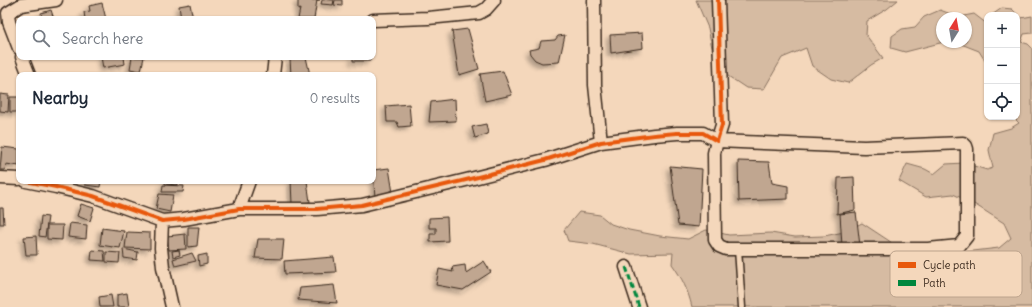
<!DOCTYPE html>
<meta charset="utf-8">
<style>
body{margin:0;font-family:Delius,sans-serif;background:#f2f2f3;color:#1f2937}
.controls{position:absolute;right:12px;top:12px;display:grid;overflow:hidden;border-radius:8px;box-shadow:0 1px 3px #0004}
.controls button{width:36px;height:36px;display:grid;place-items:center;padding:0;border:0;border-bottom:1px solid #e0e1e3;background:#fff;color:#1f2937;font:20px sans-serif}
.compass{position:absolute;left:936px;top:12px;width:36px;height:36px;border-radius:50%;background:#fff;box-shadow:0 1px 3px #0004;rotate:11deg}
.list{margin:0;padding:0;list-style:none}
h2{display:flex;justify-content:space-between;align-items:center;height:52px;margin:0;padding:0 16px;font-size:17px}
h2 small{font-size:13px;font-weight:400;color:#747a83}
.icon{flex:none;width:22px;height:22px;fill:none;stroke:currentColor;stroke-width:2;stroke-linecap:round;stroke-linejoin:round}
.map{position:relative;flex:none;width:1032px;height:307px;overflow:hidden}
.search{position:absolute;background:#fff;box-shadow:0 1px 3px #0004;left:16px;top:16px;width:360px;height:44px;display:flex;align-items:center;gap:10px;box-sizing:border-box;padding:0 14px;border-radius:8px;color:#747a83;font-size:15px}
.panel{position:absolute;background:#fff;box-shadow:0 1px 3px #0004;left:16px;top:72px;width:360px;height:112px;border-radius:8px}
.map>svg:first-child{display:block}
.green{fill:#d6bba2;stroke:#887260}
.building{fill:#c0a690;stroke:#3b2a1e;filter:url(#shadow)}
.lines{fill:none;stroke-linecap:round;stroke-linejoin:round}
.lane-casing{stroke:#3b2a1e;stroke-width:9}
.street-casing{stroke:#3b2a1e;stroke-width:15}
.lane{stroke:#f4d7bb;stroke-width:6}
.street{stroke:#f4d7bb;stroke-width:12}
.quiet{stroke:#00873e;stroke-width:3;stroke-dasharray:6 3;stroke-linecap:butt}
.cycleway-casing{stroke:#f4d7bb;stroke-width:6}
.cycleway{stroke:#e8590c;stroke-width:4}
.key{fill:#f4d7bb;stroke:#bca38c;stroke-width:1}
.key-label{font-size:11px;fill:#3b2a1e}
</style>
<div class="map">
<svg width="1032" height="307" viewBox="0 0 1032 307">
<defs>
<filter id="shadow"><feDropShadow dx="-3.5" dy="3.5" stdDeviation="2" flood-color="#0004"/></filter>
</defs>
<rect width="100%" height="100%" fill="#f4d7bb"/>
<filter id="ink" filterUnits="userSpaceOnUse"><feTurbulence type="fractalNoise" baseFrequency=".025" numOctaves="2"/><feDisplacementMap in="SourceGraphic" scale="8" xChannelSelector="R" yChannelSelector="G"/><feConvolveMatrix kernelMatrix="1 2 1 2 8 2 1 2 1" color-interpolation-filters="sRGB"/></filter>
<g filter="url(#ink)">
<!-- green -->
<path class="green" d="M 696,0 L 898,0 L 887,9 L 867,21 L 866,35 L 883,58 L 871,65 L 848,83 L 831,79 L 812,66 L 806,48 L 782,58 L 764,89 L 746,88 L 728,76 L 714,58 L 708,28 Z
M 1002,8 L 1012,9 L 1021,18 L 1032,16 L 1032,33 L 1024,34 L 1021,42 L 1028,44 L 1032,48 L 1032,307 L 692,307 C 688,290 682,278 672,264 L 673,253 L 631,254 L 593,244 L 568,241 L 564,230 L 579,212 L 600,215 L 611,224 L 629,230 L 660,236 L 688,239 L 706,230 L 729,235 L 771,233 L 795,237 L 824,236 L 844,232 L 862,223 L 900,248 L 931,256 L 999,248 L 1011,238 L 1004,223 L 974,204 L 953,194 L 926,197 L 899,181 L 907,164 L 925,169 L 934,174 L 946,164 L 964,163 L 987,170 L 993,168 L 989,150 L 993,133 L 1011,128 L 1019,123 L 1013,117 L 1017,117 L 1017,15 L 992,15 Z
M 940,10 L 959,17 L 974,14 L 987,24 L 987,64 L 979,51 L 961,44 L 960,42 L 966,42 L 966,18 L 942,18 L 942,42 L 943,42 L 940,43 L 905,52 L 891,48 L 892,36 L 902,29 L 915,27 L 924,17 Z"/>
<!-- building -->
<path class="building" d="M 298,0 L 320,0 L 317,0 L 314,19 L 298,19 L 300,9 L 298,10 Z
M 322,0 L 334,0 L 333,5 L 321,4 Z
M 335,0 L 342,0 L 342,6 L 334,5 Z
M 102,3 L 106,19 L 85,19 L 84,12 L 90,11 L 89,6 Z
M 190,4 L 193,19 L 181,19 L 179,6 Z
M 51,10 L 54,19 L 42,19 L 41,13 Z
M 468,29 L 479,69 L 459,75 L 452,31 Z
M 642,33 L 643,48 L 611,53 L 610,35 Z
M 565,35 L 559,62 L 542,63 L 535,60 L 530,54 L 529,50 L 539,48 L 541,41 L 555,40 L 558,36 Z
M 101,57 L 124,57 L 125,64 L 103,68 Z
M 132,57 L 144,57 L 141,71 L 130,69 Z
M 306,57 L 310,75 L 291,75 L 290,59 Z
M 353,57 L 370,57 L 370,61 L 353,61 Z
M 503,71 L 512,95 L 485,101 L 480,74 Z
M 0,94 L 9,95 L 8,112 L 0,111 Z
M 10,97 L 19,97 L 19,112 L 10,112 Z
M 455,99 L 456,121 L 429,122 L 431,102 Z
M 409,104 L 411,126 L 399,127 L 397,122 L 387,122 L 386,106 Z
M 486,124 L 488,134 L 475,138 L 472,127 Z
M 2,147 L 19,149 L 19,166 L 6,164 L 5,170 L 0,170 Z
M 738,161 L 769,162 L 772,183 L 788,186 L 788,199 L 739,201 Z
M 670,166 L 702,169 L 699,227 L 678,225 Z
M 389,168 L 393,193 L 375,197 L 373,170 Z
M 854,177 L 855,210 L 837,214 L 838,178 Z
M 85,181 L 101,181 L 100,187 L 85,185 Z
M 165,181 L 178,181 L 178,185 L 165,184 Z
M 291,181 L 307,181 L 310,202 L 292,204 Z
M 163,185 L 184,186 L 183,192 L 162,192 Z
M 159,194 L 173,195 L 170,212 L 156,209 Z
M 81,204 L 94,208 L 90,221 L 77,216 Z
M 0,208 L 3,208 L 4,224 L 0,224 Z
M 856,212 L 860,246 L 842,246 L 840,214 Z
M 41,216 L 48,217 L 45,237 L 39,236 Z
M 447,217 L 448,241 L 430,242 L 430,234 L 436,234 L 436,228 L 429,228 L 429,218 Z
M 70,223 L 87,225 L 86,239 L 68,237 Z
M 47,225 L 63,225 L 62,240 L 47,239 Z
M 188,227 L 199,227 L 197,246 L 188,247 Z
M 102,228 L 124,231 L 120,248 L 100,245 Z
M 127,232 L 150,233 L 150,249 L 125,248 Z
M 185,234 L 186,249 L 169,250 L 167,236 Z
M 36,236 L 37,255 L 26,255 L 24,237 Z
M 258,239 L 284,239 L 282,259 L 255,258 Z
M 123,249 L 138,252 L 137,260 L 124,258 Z
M 92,250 L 104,251 L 105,261 L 91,260 Z
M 179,250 L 180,255 L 173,257 L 172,251 Z
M 106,252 L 120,253 L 119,263 L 106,262 Z
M 192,253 L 196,261 L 175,266 L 173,259 Z
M 207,254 L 207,264 L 199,266 L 198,256 Z
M 334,257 L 336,272 L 285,274 L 284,261 Z
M 484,261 L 491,272 L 463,290 L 436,285 L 439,269 L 453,272 L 452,267 L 465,265 L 466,273 Z
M 334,285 L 337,303 L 298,300 L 300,288 Z
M 127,293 L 129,307 L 117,307 L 117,295 Z
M 111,295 L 113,307 L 100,307 L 99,297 Z"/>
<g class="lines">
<defs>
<path id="lane" d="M 738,249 L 742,307"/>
<path id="street" d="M 594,0 L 595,85 L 601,142
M 373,20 L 428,18 L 479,13 L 486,9 L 494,0
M 19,48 L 9,22 L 8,13 L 21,5 L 56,0
M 22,57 L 29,75
M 273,75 L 275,57
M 717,141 L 864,147 L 963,143 L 966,146 L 967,149 L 967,236 L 959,246 L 928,249 L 726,249 L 719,246 L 715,240 L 714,153 Z
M 0,178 L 19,179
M 26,181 L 56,187 L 93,196 L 162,221 L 184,219 L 239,209 L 317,209 L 362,205 L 466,180 L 545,160 L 601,142 L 654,135 L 677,133 L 703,133 L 717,141 L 722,125 L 718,0
M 239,209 L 249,181
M 162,221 L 161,248 L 163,267 L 172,307
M 626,267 L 639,307"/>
</defs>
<!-- lane casing -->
<use href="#lane" class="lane-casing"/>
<!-- street casing -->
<use href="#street" class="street-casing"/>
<!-- lane -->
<use href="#lane" class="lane"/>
<!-- street -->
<use href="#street" class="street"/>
<!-- quiet -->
<path class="quiet" d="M 626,267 L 639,307"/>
<defs>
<path id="cycleway" d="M 26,181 L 56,187 L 93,196 L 162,221 L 184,219 L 239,209 L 317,209 L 362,205 L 466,180 L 545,160 L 601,142 L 654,135 L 677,133 L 703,133 L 717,141 L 722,125 L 718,0"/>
</defs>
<!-- cycleway casing -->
<use href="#cycleway" class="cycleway-casing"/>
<!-- cycleway -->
<use href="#cycleway" class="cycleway"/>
</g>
</g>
<!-- legend -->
<rect x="890" y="251" width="132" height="46" rx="6" class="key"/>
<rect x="898" y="262" width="18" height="6" fill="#e8590c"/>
<rect x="898" y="280" width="18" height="6" fill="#00873e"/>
<g class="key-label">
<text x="923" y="269">Cycle path</text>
<text x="923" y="287">Path</text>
</g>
</svg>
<div class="controls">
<button>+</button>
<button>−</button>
<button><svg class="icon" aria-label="locate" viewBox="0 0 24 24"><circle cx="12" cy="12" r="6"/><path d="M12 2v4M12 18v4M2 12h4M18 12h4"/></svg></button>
</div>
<svg class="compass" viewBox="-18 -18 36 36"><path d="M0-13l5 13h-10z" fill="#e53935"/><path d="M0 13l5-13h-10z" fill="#747a83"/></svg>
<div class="search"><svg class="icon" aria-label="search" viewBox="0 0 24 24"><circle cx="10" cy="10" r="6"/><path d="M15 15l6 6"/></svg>Search here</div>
<section class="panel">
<h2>Nearby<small>0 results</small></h2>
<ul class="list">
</ul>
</section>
</div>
